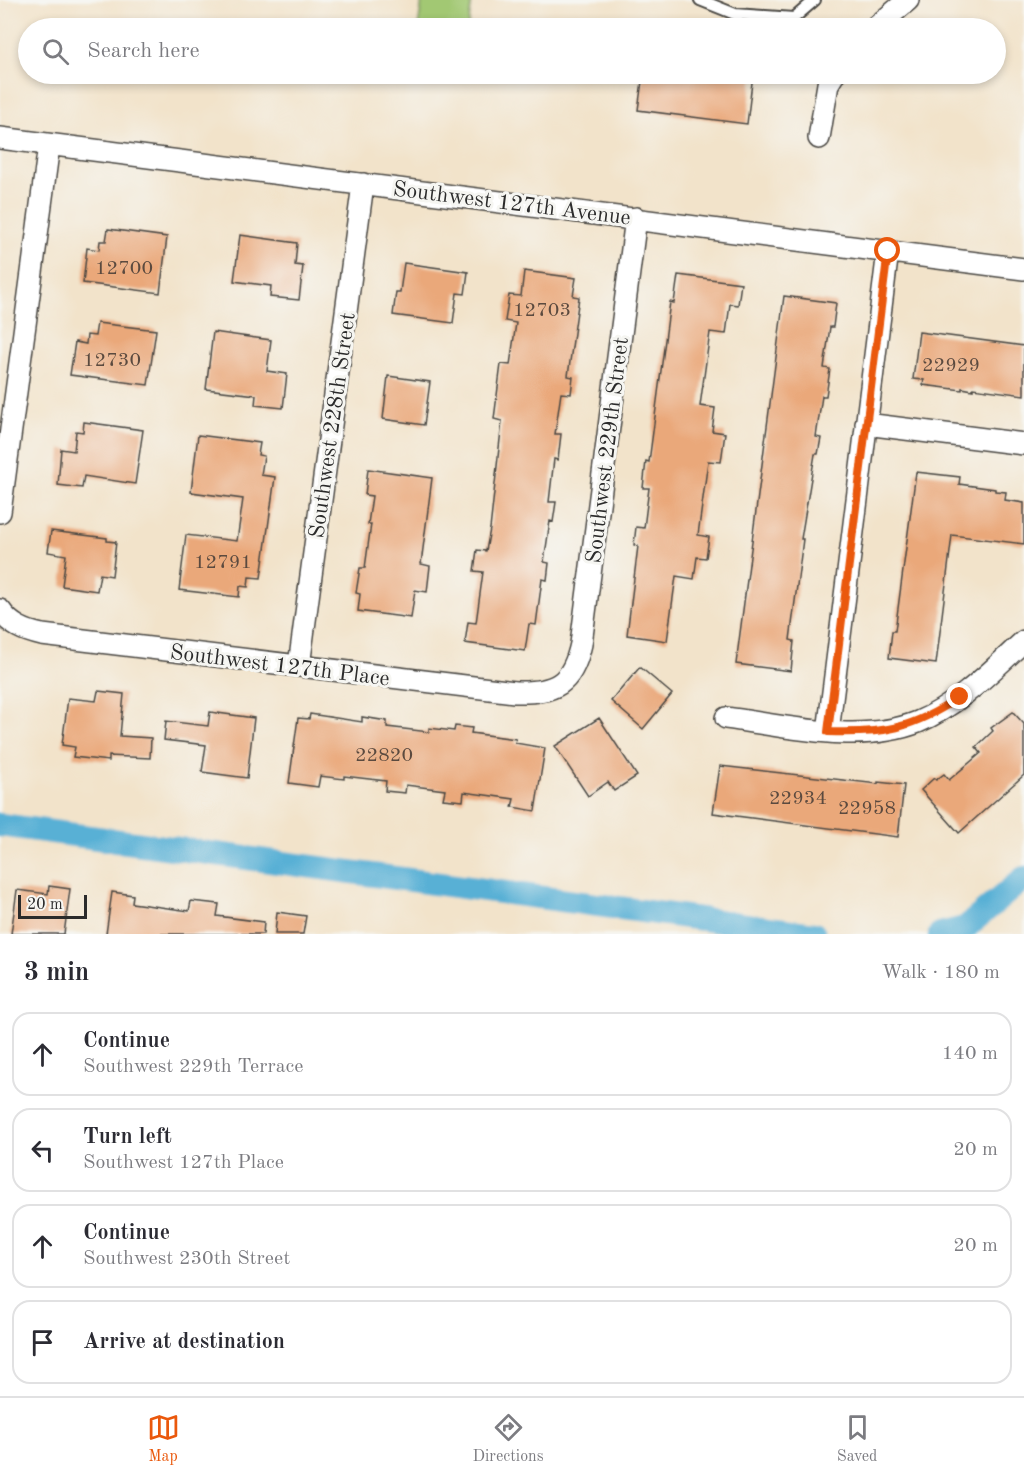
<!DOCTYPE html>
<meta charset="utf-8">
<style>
body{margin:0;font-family:"Old Standard TT",serif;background:#f2f2f3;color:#2b2b33}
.scale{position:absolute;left:18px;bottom:15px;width:69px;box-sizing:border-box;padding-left:6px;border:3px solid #2b2b2b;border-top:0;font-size:16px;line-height:21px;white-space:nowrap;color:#2b2b2b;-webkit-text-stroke:4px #f6f6f2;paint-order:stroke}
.stop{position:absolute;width:18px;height:18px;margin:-14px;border:4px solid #ea580c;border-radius:50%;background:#fff}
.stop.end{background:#ea580c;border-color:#fff;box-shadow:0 2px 6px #0008}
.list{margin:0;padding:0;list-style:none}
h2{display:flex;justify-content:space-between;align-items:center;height:78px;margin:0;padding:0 24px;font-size:26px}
h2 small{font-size:20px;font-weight:400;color:#7c7c81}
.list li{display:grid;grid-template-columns:39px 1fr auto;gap:18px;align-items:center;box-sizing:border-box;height:84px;margin:0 12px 12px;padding:0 12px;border:2px solid #e1e1e2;border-radius:18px}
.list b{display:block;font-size:22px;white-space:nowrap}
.list p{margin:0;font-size:20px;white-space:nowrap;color:#7c7c81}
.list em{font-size:20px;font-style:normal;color:#7c7c81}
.icon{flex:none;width:33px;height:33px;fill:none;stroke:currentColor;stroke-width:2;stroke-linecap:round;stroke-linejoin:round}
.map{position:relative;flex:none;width:1024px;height:934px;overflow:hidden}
.search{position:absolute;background:#fff;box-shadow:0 3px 9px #0003;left:18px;right:18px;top:18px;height:66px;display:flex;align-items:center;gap:15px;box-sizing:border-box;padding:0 21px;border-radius:33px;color:#7c7c81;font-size:22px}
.sheet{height:462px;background:#fff}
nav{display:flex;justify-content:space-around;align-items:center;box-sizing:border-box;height:84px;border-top:2px solid #e1e1e2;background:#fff;font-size:16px;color:#7c7c81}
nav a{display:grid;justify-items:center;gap:3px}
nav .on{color:#ea580c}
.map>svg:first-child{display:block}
.green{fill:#a2c873;stroke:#667a4f;stroke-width:1.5}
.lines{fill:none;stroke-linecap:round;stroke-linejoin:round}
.canal{stroke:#58b0d5;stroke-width:24}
.building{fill:#eaa87a}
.service-casing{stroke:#494743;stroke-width:14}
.minor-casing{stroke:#494743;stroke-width:24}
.service{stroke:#fff;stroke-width:10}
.minor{stroke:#fff;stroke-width:21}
.route{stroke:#ea580c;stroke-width:8}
.labels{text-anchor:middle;stroke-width:6;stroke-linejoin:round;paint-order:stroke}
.number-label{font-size:20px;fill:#5b4a3f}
.street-label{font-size:22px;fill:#2b2b2b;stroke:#f6f6f2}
</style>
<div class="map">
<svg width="1024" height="934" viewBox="0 0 1024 934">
<rect width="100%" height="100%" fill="#f6f6f2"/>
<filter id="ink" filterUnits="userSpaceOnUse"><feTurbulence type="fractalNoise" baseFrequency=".0167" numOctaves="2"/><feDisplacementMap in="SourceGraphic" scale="12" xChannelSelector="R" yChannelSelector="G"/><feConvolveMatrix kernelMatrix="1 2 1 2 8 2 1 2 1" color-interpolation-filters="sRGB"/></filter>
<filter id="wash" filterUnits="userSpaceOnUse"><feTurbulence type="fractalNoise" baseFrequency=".008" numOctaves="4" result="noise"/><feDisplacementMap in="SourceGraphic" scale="24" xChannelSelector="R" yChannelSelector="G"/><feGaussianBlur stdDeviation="1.35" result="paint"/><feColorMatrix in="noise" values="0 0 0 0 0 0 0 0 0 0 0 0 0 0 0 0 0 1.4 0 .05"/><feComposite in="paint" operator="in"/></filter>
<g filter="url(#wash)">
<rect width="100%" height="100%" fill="#f2e3ca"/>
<!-- green -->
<path class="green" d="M 422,0 L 472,0 L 468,28 L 418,28 Z"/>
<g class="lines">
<!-- canal -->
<path class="canal" d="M 0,825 L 814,934
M 940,934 L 965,928 L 1024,878"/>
</g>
<g id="blocks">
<!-- building -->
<path class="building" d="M 643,74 L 753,74 L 747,124 L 638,110 Z
M 108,229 L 167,237 L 160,293 L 83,283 L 87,248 L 99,250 L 100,241 L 106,241 Z
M 240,235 L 297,243 L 295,265 L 303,266 L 299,300 L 270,297 L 271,286 L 234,281 Z
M 404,263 L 468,272 L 465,294 L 457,293 L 453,323 L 393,315 L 396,292 L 400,292 Z
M 524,271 L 576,278 L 573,296 L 579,297 L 568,376 L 573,377 L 571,394 L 561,393 L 555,434 L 561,434 L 558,460 L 554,459 L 549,502 L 556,502 L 553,522 L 550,521 L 544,562 L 549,563 L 547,580 L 542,579 L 536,625 L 529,624 L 525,651 L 465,643 L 468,622 L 476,623 L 483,572 L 474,571 L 477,550 L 486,551 L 490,529 L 502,421 L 494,419 L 501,364 L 510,365 L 516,323 L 505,321 L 509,295 L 521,296 Z
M 678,275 L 741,283 L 738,305 L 730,304 L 726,334 L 710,332 L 700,406 L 715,408 L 712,431 L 725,433 L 721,462 L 708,461 L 698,535 L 709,537 L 706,558 L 697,557 L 694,579 L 676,576 L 667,641 L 627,635 L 638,546 L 634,545 L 636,527 L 644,528 L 649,488 L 643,488 L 646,461 L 649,462 L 670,302 L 674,303 Z
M 784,296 L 836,303 L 833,327 L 830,327 L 824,368 L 830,369 L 826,396 L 822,396 L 816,437 L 821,438 L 818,454 L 815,454 L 801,539 L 803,539 L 790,640 L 794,641 L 791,671 L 736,664 Z
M 97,323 L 156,330 L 148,385 L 70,375 L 75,342 L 86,344 L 87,335 L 95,336 Z
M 213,332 L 271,340 L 267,371 L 287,374 L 283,408 L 255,405 L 256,395 L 206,389 Z
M 919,332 L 1024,346 L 1024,395 L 973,388 L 973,390 L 962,388 L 962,390 L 923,385 L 924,380 L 913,379 Z
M 388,376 L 430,382 L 424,425 L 383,419 Z
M 84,422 L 143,430 L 135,484 L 84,476 L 82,488 L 58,485 L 61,449 L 74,451 L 76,431 L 83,432 Z
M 198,435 L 260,443 L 258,455 L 264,456 L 261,475 L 275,477 L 261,578 L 249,577 L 248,587 L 240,586 L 239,597 L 179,590 L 186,535 L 237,541 L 243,499 L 191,492 Z
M 368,469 L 432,478 L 421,564 L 430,566 L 427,592 L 415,590 L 411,618 L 358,611 L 360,594 L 356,593 L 360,568 L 365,568 L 371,524 L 368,524 L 372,496 L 365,495 Z
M 916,472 L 960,477 L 959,484 L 995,489 L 995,491 L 1006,492 L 1005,500 L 1024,503 L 1024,544 L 952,535 L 936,664 L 889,658 L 892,631 L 895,631 Z
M 51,531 L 107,538 L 107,541 L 116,542 L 112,576 L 100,574 L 97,591 L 62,586 L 66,555 L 48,552 Z
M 640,667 L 672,694 L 643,729 L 611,701 Z
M 98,691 L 124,694 L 120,736 L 151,738 L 150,758 L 109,756 L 109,761 L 73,757 L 75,747 L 62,745 L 68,698 L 96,701 Z
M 210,712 L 254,718 L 247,778 L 202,772 L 206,745 L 164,740 L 166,721 L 208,726 Z
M 1013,712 L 1024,724 L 1024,775 L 959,833 L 921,790 L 934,778 L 936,780 L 944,774 L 949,780 L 981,753 L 976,747 L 993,731 L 991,728 Z
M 310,714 L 362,722 L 362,717 L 387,721 L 387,727 L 429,732 L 429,728 L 454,731 L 455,726 L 472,728 L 471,733 L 516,739 L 515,743 L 545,748 L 535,811 L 512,807 L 514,799 L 464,792 L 463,801 L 443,799 L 445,790 L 406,785 L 405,793 L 385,791 L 386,781 L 344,776 L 344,779 L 320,776 L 318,787 L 289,783 L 298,718 L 309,719 Z
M 599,718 L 637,776 L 614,791 L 608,782 L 588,796 L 555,746 Z
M 720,766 L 878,784 L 878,782 L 904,785 L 898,837 L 713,813 Z
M 49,886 L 70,889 L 64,934 L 11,934 L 17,890 L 48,894 Z
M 112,892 L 133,895 L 132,903 L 189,911 L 191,901 L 219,904 L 217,916 L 264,922 L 263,934 L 106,934 Z
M 277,912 L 306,916 L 303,934 L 275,934 Z"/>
</g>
</g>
<g filter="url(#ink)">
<use href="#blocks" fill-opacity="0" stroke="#494743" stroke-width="1.5"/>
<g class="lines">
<defs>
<path id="service" d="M 700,0 L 735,14 L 794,18 L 815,0"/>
<path id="minor" d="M 875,28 L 908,0
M 0,138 L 1024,269
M 819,138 L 828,84 L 834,74
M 866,424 L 1024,444
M 0,512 L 49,145
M 0,610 C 10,625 24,631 42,635 L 515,692 C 555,693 572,685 581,644 L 636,218
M 299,666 L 363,184
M 726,718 C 786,726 860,745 918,722 C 959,705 992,670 1024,641
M 828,732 L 888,251"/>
</defs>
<!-- service casing -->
<use href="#service" class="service-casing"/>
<!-- minor casing -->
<use href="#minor" class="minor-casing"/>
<!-- service -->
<use href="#service" class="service"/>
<!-- minor -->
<use href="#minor" class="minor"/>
</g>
</g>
<g class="lines" filter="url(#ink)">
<!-- route -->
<path class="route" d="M 888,251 L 828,732 C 884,734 912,729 960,697"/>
</g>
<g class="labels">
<!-- number labels -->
<g class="number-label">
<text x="124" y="274">12700</text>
<text x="542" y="316">12703</text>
<text x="112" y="366">12730</text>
<text x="951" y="371">22929</text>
<text x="223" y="568">12791</text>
<text x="384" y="761">22820</text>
<text x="798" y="804">22934</text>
<text x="867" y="814">22958</text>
</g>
<!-- street labels -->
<g class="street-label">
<text transform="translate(512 202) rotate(7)" y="8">Southwest 127th Avenue</text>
<text transform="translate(331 425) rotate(-82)" y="8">Southwest 228th Street</text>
<text transform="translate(606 450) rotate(-83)" y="8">Southwest 229th Street</text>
<text transform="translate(280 664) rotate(7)" y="8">Southwest 127th Place</text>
</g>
</g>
</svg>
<div class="scale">20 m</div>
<div class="stop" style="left:888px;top:251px"></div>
<div class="stop end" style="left:960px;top:697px"></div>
<div class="search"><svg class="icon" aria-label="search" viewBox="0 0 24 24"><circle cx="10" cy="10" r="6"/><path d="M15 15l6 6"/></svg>Search here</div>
</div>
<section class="sheet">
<h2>3 min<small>Walk · 180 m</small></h2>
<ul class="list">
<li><svg class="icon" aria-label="ahead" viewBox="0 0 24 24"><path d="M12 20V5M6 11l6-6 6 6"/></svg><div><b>Continue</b><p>Southwest 229th Terrace</p></div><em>140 m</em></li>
<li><svg class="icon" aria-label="left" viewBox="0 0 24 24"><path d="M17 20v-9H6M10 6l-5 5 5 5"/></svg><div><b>Turn left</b><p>Southwest 127th Place</p></div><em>20 m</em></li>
<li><svg class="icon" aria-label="ahead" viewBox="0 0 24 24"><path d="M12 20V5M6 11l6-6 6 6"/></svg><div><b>Continue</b><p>Southwest 230th Street</p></div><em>20 m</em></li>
<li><svg class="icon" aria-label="arrive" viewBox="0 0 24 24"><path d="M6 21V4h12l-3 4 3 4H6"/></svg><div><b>Arrive at destination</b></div></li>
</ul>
</section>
<nav>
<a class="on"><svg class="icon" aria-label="map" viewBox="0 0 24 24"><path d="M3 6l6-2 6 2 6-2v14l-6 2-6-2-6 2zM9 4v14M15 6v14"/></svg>Map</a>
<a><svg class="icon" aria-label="directions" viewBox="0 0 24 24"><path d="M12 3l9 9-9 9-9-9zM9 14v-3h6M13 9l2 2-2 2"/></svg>Directions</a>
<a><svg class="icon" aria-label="saved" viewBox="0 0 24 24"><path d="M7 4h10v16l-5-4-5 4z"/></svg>Saved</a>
</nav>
